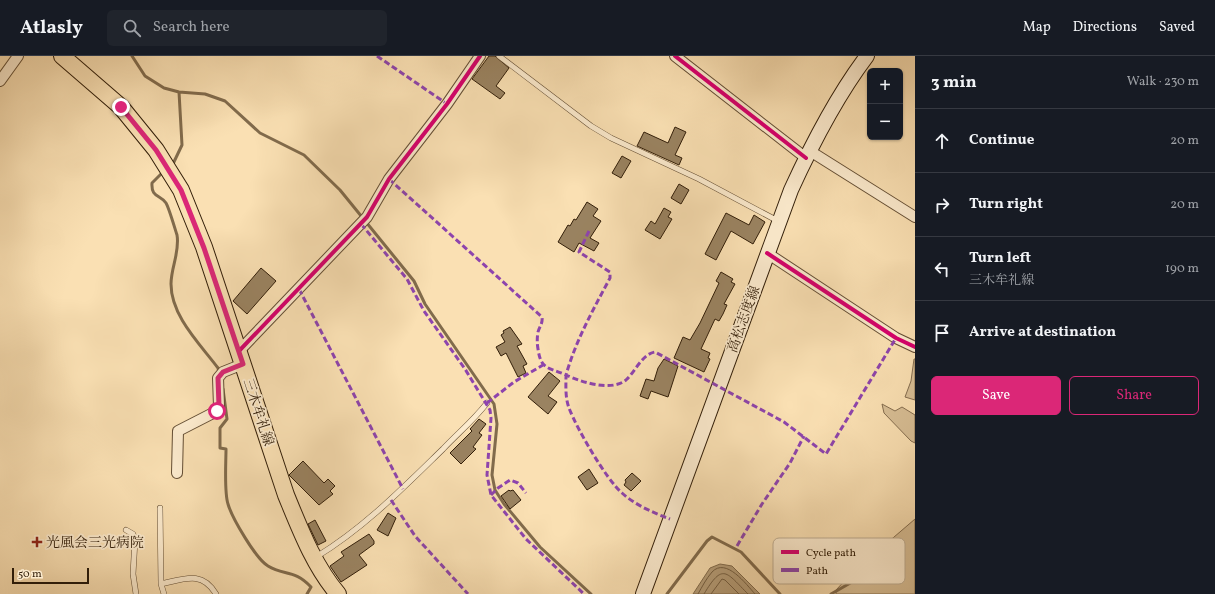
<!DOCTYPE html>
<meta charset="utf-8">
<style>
body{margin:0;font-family:Vollkorn,"Noto Serif JP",serif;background:#20242c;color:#f1f3f6}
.controls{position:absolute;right:12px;top:12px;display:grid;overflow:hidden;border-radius:6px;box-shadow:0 1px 3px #0004}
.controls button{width:36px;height:36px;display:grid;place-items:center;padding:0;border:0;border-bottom:1px solid #363941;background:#171b24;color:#f1f3f6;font:20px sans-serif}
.scale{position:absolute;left:12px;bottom:10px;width:77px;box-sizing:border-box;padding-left:4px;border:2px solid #321e09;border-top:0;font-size:11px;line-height:14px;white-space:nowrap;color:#321e09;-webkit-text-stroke:3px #fcebce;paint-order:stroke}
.stop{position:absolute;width:12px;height:12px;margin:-9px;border:3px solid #db2777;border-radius:50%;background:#fff}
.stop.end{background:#db2777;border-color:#fff;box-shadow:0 1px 4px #0008}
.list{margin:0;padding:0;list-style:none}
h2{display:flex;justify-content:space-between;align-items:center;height:52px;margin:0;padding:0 16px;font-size:17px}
h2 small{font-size:13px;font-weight:400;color:#9ea1a6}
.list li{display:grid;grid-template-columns:26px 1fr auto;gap:12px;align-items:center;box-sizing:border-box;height:64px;padding:0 16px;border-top:1px solid #363941}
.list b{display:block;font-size:15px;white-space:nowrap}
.list p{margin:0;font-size:13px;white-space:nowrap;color:#9ea1a6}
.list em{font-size:13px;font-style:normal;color:#9ea1a6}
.actions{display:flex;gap:8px;padding:12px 16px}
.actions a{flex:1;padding:9px 0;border:1px solid #db2777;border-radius:6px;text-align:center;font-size:14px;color:#db2777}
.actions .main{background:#db2777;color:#fff}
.icon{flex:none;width:22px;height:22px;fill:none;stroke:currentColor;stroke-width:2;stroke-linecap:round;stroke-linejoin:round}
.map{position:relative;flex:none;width:915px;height:538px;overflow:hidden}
header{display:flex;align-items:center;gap:24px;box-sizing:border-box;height:56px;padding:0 20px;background:#171b24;border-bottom:1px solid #363941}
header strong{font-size:19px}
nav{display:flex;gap:22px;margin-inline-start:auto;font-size:14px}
.search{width:280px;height:36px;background:#20242c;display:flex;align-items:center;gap:10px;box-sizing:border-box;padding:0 14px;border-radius:6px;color:#9ea1a6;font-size:15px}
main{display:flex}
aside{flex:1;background:#171b24}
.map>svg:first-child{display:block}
.green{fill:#d8bf96;stroke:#856e50}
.water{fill:#b69e79;stroke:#816b4c}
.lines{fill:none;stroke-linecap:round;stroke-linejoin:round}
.shore{stroke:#745e41;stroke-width:1}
.stream{stroke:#816b4c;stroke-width:3}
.building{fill:#9a8361;stroke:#321e09}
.service-casing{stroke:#644e34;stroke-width:6}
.minor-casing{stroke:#644e34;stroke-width:12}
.secondary-casing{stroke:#321e09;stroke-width:16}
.primary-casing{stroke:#321e09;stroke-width:18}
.service{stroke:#fcebce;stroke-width:5}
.minor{stroke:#fcebce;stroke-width:10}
.secondary{stroke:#fcebce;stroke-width:14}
.primary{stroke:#fae0b3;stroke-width:16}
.quiet{stroke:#8e44ad;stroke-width:3;stroke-dasharray:6 3;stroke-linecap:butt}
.cycleway-casing{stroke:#fcebce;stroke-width:6}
.cycleway{stroke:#d6006c;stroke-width:4}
.route{stroke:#db2777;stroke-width:5}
.poi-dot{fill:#8f2418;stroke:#fcebce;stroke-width:1.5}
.labels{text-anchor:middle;stroke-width:3.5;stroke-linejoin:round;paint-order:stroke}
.street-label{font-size:14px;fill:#321e09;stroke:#fcebce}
.poi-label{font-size:14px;fill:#321e09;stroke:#fcebce;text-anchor:start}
.key{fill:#fcebce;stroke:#bfae93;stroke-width:1}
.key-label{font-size:11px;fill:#321e09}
</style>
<header>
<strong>Atlasly</strong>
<div class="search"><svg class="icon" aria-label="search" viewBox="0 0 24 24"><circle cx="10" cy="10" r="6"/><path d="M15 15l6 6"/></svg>Search here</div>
<nav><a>Map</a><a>Directions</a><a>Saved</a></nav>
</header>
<main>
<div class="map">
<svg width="915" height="538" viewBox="0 0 915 538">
<rect width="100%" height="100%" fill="#fae0b3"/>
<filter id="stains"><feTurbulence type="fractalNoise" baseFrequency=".005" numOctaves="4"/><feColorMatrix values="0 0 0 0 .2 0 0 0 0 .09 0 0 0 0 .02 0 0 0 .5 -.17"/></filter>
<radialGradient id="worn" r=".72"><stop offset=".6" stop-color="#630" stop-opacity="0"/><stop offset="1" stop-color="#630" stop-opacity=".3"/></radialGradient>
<!-- green -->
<path class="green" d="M 914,303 L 915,303 L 915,344 L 905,341 L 911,325 Z
M 882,348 L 895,355 L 902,351 L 915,359 L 915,387 L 911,385 L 884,357 Z
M 915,463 L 915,538 L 836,538 L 836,534 L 851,518 Z"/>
<!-- water -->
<path class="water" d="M 720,508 L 732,510 L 760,538 L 693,538 L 710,512 Z"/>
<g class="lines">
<!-- shore -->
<path class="shore" d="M 698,538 C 702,531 706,523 712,516 C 726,501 746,528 755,538
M 704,538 C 723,506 726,516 748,538
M 711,538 L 722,523 L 725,524 L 739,538"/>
<!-- stream -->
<path class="stream" d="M 132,0 L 145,20 L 164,32 L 179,36 L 205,38 L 225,45 L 260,77 L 304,99 L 340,134 L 414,225 L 425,248 L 494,348 L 497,368 L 492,419 L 495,434 L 504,448 L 540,491 L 591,538
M 172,110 L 182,89 L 179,36
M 161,118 L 152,127 C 151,142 160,138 166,147 C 169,152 175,173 177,179 C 180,196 171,211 171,228 C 171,260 200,288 218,312 L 219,317
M 223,333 L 227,363 L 220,372 L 220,392 L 226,393 C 226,407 224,436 228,448 C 232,462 256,503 268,510 C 284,520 294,513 311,531 L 307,538
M 667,538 L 707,485 L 712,481 L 741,496 L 780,538
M 831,538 L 901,498"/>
</g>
<!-- building -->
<path class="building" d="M 489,0 L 495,0 L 509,12 L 496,30 L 505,37 L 500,43 L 472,23 Z
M 675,71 L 686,76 L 675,99 L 682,102 L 679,109 L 637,90 L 644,76 L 668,87 Z
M 622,100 L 631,105 L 621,122 L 612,117 Z
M 679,128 L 689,134 L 681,148 L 671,142 Z
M 587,146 L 598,153 L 593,160 L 601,165 L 590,182 L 599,187 L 594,195 L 579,187 L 574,196 L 558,186 L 568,169 L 570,170 L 574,163 L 576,164 Z
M 664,152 L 671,156 L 668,161 L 672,163 L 660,183 L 645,174 L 651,165 L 655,168 Z
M 726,157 L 749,169 L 754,159 L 765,166 L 753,188 L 731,175 L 716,204 L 705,198 Z
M 261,212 L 276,225 L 247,258 L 233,245 Z
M 721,216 L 733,223 L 731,226 L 735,228 L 724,248 L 727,249 L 723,258 L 719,265 L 715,263 L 701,293 L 710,297 L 708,302 L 710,303 L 704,316 L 674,302 L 683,281 L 690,284 L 700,267 L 719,227 L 716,225 Z
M 510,271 L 522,288 L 517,290 L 527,308 L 523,310 L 526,317 L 518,321 L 506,297 L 501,300 L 496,291 L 505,286 L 501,279 L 504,277 L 503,275 Z
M 664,303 L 678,310 L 668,341 L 651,335 L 648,343 L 640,340 L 646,323 L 654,325 L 658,312 Z
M 549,316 L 560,325 L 548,340 L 557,346 L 548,358 L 528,341 Z
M 479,363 L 486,368 L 479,377 L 482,379 L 473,391 L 476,393 L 461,408 L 450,397 L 472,375 L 470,373 Z
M 303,405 L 324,427 L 328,423 L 335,430 L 330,435 L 333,438 L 319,449 L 289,419 Z
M 589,413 L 598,427 L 587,434 L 578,421 Z
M 632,417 L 641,425 L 631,435 L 624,429 L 626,426 L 625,424 Z
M 509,434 L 510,435 L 513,434 L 521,444 L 510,453 L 501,440 Z
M 388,457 L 396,462 L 388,480 L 377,474 Z
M 315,464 L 326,485 L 318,489 L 308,468 Z
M 369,478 L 374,485 L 374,488 L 359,499 L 367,509 L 341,526 L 330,510 L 344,500 L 341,496 Z"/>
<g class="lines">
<defs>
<path id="service" d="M 499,0 L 591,70 L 611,82 L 699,123 L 778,165
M 160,452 L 161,528 L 164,538
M 126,474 L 133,478 L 135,484 L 133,518 L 136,538
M 316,501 C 364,472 403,432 443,393 C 459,376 472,366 487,347
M 161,528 C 184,523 202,514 216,538"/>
<path id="minor" d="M 675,0 L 806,102
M 0,25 L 18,0
M 810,95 L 915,161
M 767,197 L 896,282 L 915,291
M 239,295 L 367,161 L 389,123 L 447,48 L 480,0
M 177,417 L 178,375 L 217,355 L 219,350 L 218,322 L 223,316 L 243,308"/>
<path id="secondary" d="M 643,538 L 791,134 C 812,88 836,41 867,0"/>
<path id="primary" d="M 62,0 L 121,51 L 156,94 L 181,134 L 204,191 L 286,439 C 300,473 314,510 338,538"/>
</defs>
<!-- service casing -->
<use href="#service" class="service-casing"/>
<!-- minor casing -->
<use href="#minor" class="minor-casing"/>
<!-- secondary casing -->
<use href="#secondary" class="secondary-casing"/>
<!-- primary casing -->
<use href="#primary" class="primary-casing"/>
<!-- service -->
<use href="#service" class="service"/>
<!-- minor -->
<use href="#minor" class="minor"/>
<!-- secondary -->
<use href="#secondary" class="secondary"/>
<!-- primary -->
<use href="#primary" class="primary"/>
<!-- quiet -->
<path class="quiet" d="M 377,0 L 447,48
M 389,123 L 542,261 C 543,268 539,271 538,276 C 537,282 537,287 538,293 C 541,314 548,311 566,319 C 566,330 565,341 569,352 C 577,373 606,423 622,437 C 635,449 654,457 670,463
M 361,168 L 407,223 L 424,255 L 465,313 L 490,354 L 491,362 L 487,419 L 491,439 L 526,483 L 584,538
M 589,175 L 579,196 L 610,216 L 610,222 C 593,254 576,284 566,319 C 581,326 611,336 626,324 C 635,316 642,298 655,296 L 784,366 L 826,398 L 896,282
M 299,233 L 403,433
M 487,347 L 514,326 L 543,309
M 491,439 L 498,432 L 510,424 L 518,427 L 526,437
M 391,444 L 415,480 L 468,538
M 737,490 L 762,448 L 790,407 L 804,380"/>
<defs>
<path id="cycleway" d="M 675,0 L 806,102
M 767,197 L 896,282 L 915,291
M 239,295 L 367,161 L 389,123 L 447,48 L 480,0"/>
</defs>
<!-- cycleway casing -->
<use href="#cycleway" class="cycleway-casing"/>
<!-- cycleway -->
<use href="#cycleway" class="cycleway"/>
</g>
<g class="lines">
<!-- route -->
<path class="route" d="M 121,51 L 156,94 L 181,134 L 204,192 L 243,308 L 223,316 L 218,322 L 219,350 L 217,355"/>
</g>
<!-- markers -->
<path class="poi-dot" d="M35 480h4v4h4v4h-4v4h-4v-4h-4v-4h4z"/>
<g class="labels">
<!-- street labels -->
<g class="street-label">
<text transform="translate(743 263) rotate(-70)" y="5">高松志度線</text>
<text transform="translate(259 356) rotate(72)" y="5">三木牟礼線</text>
</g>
<!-- poi labels -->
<g class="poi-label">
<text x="46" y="491">光風会三光病院</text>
</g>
</g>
<!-- legend -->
<rect x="773" y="482" width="132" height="46" rx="6" class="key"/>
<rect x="781" y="494" width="18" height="4" fill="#d6006c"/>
<rect x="781" y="512" width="18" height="4" fill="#8e44ad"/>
<g class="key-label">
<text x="806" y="500">Cycle path</text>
<text x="806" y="518">Path</text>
</g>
<rect width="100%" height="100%" filter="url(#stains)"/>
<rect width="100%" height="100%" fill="url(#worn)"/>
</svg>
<div class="controls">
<button>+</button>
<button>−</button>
</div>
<div class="scale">50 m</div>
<div class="stop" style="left:217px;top:355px"></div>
<div class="stop end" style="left:121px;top:51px"></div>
</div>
<aside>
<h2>3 min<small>Walk · 230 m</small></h2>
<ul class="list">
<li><svg class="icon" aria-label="ahead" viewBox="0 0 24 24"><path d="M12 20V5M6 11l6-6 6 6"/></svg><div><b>Continue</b></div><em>20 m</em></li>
<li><svg class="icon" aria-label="right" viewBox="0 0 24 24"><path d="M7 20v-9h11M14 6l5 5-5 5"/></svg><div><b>Turn right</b></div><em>20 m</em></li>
<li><svg class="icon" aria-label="left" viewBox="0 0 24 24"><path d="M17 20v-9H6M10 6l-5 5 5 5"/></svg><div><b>Turn left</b><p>三木牟礼線</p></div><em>190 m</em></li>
<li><svg class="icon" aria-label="arrive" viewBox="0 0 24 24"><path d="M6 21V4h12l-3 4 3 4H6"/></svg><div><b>Arrive at destination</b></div></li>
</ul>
<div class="actions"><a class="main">Save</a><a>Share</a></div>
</aside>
</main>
